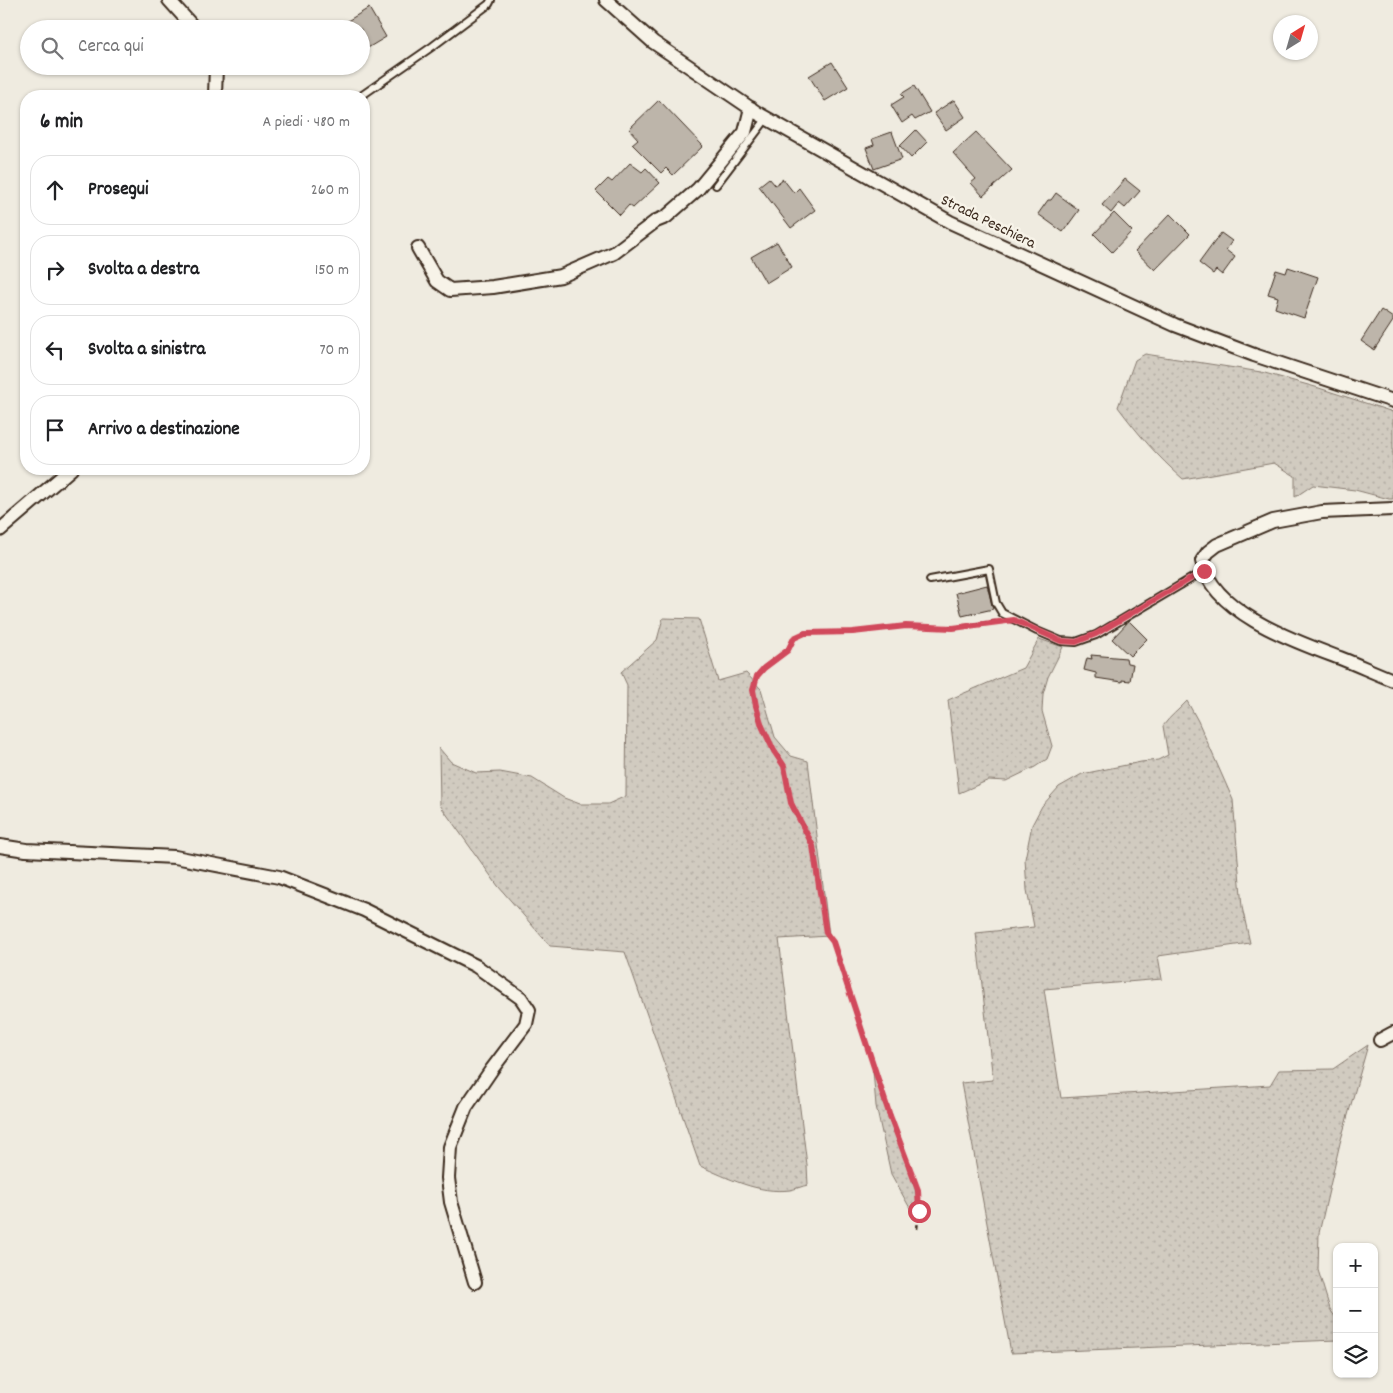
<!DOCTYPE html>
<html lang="it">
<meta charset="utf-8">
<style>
body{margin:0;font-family:Dekko,sans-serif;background:#f2f2f2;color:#202124}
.controls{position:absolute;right:15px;bottom:15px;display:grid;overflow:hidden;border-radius:10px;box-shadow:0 1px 4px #0004}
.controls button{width:45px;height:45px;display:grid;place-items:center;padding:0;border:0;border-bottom:1px solid #e0e0e0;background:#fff;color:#202124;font:25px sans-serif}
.compass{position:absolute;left:1273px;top:15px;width:45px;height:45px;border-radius:50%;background:#fff;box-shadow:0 1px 4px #0004;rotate:37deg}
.stop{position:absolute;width:15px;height:15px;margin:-11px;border:4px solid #d1495b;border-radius:50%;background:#fff}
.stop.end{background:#d1495b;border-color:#fff;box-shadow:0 1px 5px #0008}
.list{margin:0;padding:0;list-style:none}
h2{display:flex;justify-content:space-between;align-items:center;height:65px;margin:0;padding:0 20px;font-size:21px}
h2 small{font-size:16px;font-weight:400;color:#757577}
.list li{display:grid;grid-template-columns:32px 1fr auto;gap:15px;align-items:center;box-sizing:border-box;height:70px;margin:0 10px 10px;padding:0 10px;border:1px solid #e0e0e0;border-radius:20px}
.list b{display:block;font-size:19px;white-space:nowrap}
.list em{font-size:16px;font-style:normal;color:#757577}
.icon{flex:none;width:28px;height:28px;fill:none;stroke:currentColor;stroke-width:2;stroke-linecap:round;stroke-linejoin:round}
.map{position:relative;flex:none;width:1393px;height:1393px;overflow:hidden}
.search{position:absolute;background:#fff;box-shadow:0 1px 4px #0004;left:20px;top:20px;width:350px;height:55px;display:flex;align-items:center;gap:12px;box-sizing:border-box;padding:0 18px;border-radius:28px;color:#757577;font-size:19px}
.panel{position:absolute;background:#fff;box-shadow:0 1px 4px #0004;left:20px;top:90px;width:350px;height:385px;border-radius:20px}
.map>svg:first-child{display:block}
.green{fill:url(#green-dots);stroke:#867a6f}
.building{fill:#bdb5aa;stroke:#3b2a1e}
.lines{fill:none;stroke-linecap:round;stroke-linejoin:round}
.service-casing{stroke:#3b2a1e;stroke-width:10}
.minor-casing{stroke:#3b2a1e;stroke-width:16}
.path{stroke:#3b2a1e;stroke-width:2.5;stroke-dasharray:5 4;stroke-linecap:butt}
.service{stroke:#f7f3e8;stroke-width:6}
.minor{stroke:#f7f3e8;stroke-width:12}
.route{stroke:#d1495b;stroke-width:6}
.labels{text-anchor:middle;stroke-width:5;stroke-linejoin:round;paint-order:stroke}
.street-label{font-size:16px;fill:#3b2a1e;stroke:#f7f3e8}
</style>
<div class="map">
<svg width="1393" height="1393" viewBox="0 0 1393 1393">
<defs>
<pattern id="green-dots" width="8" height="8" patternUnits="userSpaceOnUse" patternTransform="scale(1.25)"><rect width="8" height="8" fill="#d1cbc0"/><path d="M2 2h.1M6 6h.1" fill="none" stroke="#b4aea5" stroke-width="1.8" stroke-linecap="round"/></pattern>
</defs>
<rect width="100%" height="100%" fill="#efebe0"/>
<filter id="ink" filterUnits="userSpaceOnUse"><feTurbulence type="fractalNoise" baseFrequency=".02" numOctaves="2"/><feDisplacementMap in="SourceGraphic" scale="10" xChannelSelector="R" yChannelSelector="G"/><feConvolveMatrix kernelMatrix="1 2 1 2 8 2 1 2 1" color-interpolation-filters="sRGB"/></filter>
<g filter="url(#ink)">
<!-- green -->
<path class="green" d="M 1145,354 L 1261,372 L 1319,388 L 1393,412 L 1393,499 L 1389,499 L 1355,490 L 1313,485 L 1295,497 L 1295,476 L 1274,463 L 1183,479 C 1157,456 1139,435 1118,407 L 1135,360 Z
M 663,618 L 699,619 L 718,681 L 746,673 L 761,689 L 775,737 L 791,756 L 808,761 L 829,936 L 779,939 L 807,1165 L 808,1185 C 802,1186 796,1189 790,1190 C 758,1194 728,1178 700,1166 L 625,952 L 550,946 L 498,886 L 440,805 L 439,748 L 451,762 L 476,773 L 500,772 L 532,778 L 564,798 L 580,804 L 608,804 L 626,796 L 627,685 L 621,672 L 657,640 Z
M 1039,639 L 1063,647 L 1048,677 L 1043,694 L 1042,711 L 1052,746 L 1047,759 L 1035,767 L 1006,781 L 989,780 L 959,793 L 948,700 L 1023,668 Z
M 1187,701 L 1198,721 L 1233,800 L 1242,907 L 1250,943 L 1158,956 L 1162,979 L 1044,989 L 1061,1098 L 1270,1085 L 1279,1070 L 1333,1069 L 1368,1045 L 1340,1143 L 1319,1233 L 1318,1270 L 1330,1309 L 1337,1320 L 1337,1340 L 1011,1353 L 961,1083 L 993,1080 L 976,933 L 1034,927 L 1027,890 L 1025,859 L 1032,825 L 1042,806 L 1059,787 L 1082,774 L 1141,762 L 1158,760 L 1168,755 L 1163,726 C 1170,716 1179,710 1187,701 Z
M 873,1070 L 914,1182 L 917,1199 L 916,1219 L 891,1174 L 876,1106 Z"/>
<!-- building -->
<path class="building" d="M 369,8 L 386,37 L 361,52 L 361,29 L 341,29 L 339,26 Z
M 832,62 L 848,87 L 825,101 L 809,76 Z
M 914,86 L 930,112 L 915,120 L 912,116 L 902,123 L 891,105 L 904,97 L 901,94 Z
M 659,100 L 703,146 L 673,175 L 666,168 L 661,173 L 632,144 L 638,139 L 629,129 Z
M 954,100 L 965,117 L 946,130 L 934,113 Z
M 916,130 L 927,142 L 911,158 L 900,146 Z
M 892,132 L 902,159 L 874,169 L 866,148 L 874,145 L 872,139 Z
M 976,132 L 1012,170 L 983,196 L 971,183 L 976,179 L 953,153 Z
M 630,163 L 642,172 L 646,168 L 660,183 L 633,208 L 629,205 L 620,215 L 596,191 L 608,179 L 612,182 Z
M 769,178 L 775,185 L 783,179 L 794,193 L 799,188 L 815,210 L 791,228 L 759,186 Z
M 1125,179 L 1140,191 L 1125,208 L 1119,203 L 1111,213 L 1102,205 Z
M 1056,193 L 1079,210 L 1063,232 L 1038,214 L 1048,200 L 1051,200 Z
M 1114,213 L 1132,231 L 1112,252 L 1094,234 Z
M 1170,214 L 1190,234 L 1155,270 L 1135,251 Z
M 1221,233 L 1232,241 L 1226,250 L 1235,257 L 1222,275 L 1216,270 L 1213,274 L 1199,263 Z
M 777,242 L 792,267 L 766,283 L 751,257 Z
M 1288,267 L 1318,277 L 1304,318 L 1275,308 L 1278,297 L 1268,294 L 1276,270 L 1286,273 Z
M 1381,310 L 1393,318 L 1393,321 L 1374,350 L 1361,341 Z
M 987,585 L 993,609 L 962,616 L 956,593 Z
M 1129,621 L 1147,639 L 1130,656 L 1112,639 Z
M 1091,655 L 1126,658 L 1127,663 L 1133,664 L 1130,681 L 1122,680 L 1122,682 L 1096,678 L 1096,673 L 1084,670 L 1087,658 L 1092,659 Z"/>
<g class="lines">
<defs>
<path id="service" d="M 361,96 L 433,46 L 489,4 L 491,0
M 716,185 L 767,118
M 930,580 L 989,569 L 996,603 L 1002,613 L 1037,631 L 1061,641 L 1076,642 L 1096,635 L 1204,571"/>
<path id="minor" d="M 169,0 L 195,29
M 606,0 L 653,42 L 759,114 L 950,222 L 1175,325 L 1254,355 L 1393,401
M 215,96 L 216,66
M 418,248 L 437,281 L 450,290 L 493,287 L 561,276 L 614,253 L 656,221 L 666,217 L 698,189 L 745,132 L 751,108
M 1393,509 L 1322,512 L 1273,521 L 1217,545 L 1208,552 L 1202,561 C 1212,613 1297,642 1340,658 C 1358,665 1375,673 1393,680
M 0,530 L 71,469
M 0,846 L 26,850 L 175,857 L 279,877 L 364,910 L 476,966 L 521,998 L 529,1010 L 526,1024 L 492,1069 L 466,1107 L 450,1147 L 448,1178 L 451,1202 L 475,1282
M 1380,1040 L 1393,1033"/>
</defs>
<!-- service casing -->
<use href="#service" class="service-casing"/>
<!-- minor casing -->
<use href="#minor" class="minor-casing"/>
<!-- path -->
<path class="path" d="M 917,1229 L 919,1211 L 918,1190 L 889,1113 L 833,942 L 826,933 L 813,846 L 791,803 L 784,766 L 774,751 L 762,726 L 756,706 L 753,689 L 757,676 L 764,668 L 788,650 L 794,638 L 805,633 L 853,632 L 906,626 L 953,628 L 998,621"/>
<!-- service -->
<use href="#service" class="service"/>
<!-- minor -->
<use href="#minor" class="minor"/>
</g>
</g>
<g class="lines" filter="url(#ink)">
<!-- route -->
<path class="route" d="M 919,1211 L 918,1190 L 889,1113 L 833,942 L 826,933 L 813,846 L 791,803 L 784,766 L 774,751 L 762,726 L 756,706 L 753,690 L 757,676 L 764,668 L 788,650 L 794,638 L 805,633 L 853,632 L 906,626 L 953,628 L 1014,620 L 1061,641 L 1076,642 L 1096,634 L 1204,571"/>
</g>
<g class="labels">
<!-- street labels -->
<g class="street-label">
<text transform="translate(989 220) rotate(26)" y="6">Strada Peschiera</text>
</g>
</g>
</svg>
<div class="controls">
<button>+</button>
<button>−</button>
<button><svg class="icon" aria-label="layers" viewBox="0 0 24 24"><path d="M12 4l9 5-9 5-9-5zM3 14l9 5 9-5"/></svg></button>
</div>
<svg class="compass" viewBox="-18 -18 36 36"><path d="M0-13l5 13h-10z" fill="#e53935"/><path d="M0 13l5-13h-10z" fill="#757577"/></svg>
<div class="stop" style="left:919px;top:1211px"></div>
<div class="stop end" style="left:1204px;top:571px"></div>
<div class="search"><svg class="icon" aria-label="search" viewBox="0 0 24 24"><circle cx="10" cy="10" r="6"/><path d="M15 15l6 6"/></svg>Cerca qui</div>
<section class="panel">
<h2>6 min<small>A piedi · 480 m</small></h2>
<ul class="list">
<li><svg class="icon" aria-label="ahead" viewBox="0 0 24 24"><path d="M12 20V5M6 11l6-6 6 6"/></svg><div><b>Prosegui</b></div><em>260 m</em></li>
<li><svg class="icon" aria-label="right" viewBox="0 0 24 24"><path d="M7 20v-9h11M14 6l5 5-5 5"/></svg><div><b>Svolta a destra</b></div><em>150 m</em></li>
<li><svg class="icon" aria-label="left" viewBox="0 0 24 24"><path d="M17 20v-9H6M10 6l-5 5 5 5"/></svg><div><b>Svolta a sinistra</b></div><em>70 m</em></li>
<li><svg class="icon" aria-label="arrive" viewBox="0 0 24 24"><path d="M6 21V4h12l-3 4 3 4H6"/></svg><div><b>Arrivo a destinazione</b></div></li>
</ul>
</section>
</div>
